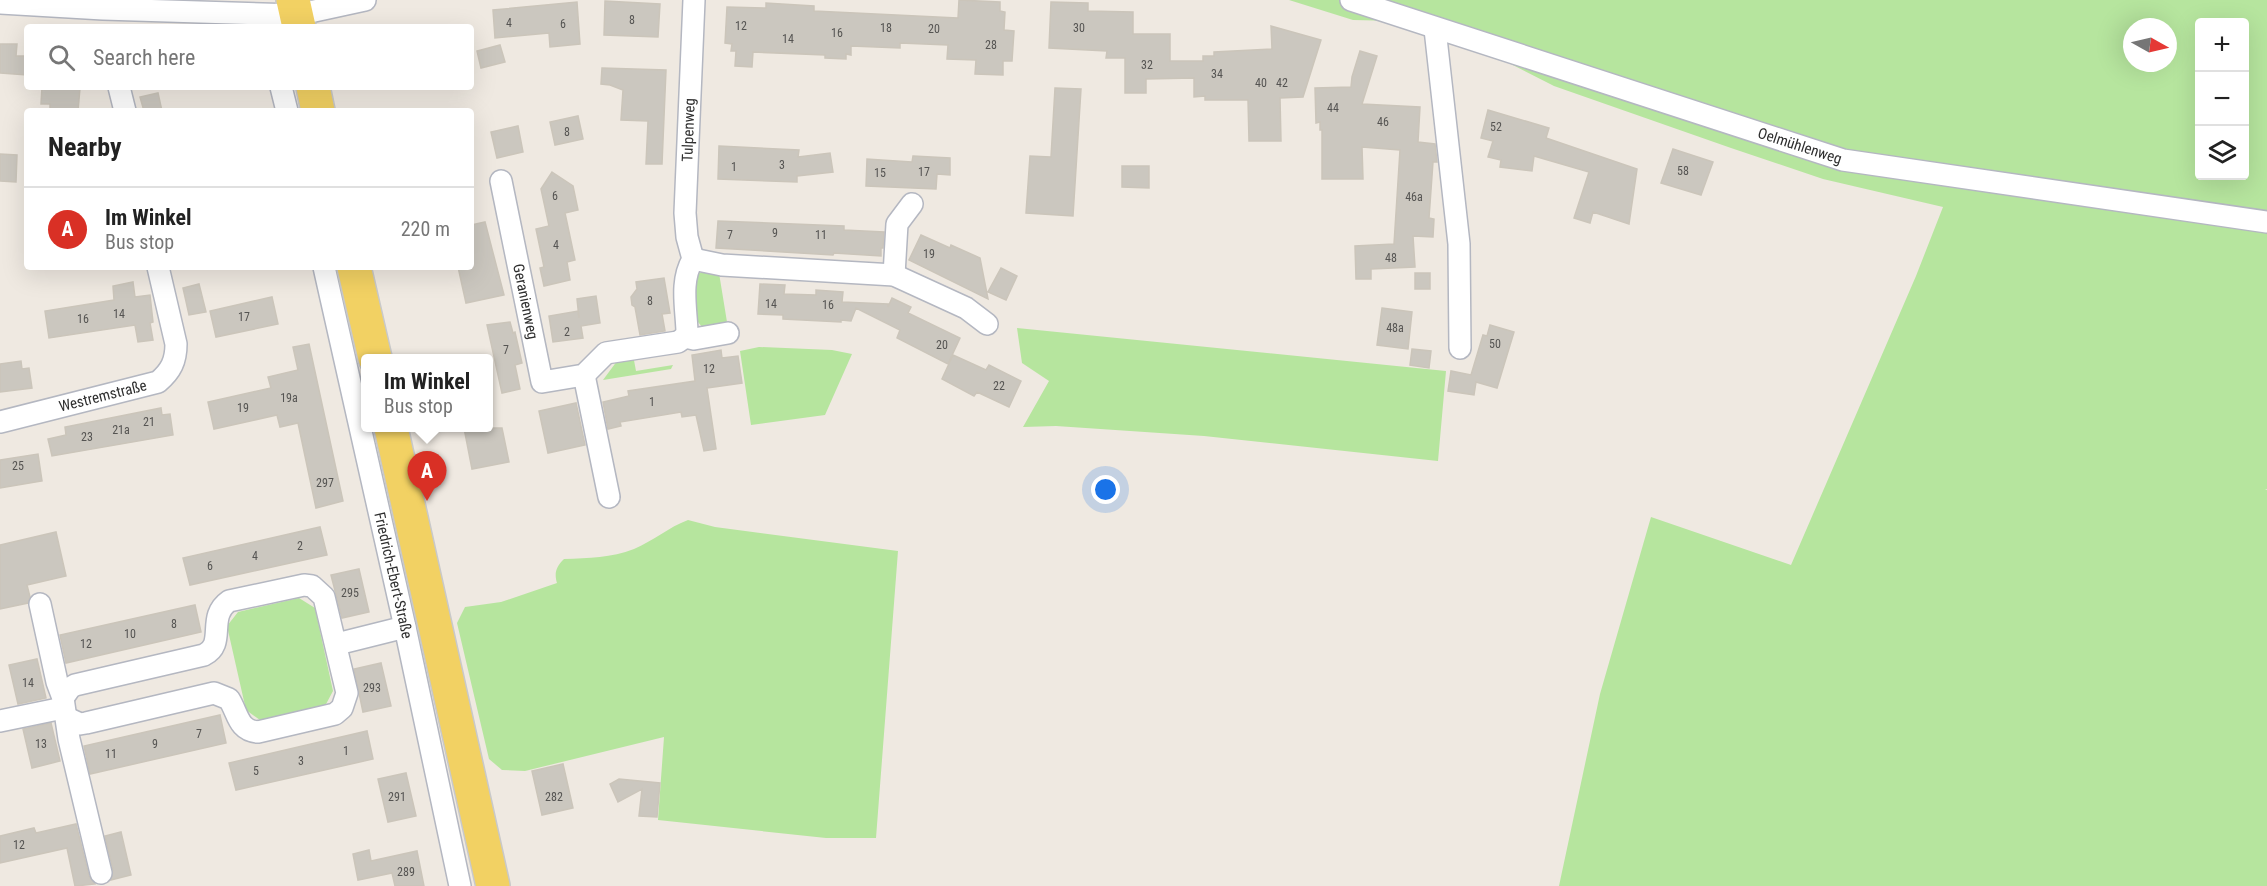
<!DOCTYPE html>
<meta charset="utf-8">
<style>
body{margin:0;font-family:"Roboto Condensed",sans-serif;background:#f6f6f6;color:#222}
.controls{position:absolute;right:18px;top:18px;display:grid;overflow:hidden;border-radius:6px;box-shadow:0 6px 24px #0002}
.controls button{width:54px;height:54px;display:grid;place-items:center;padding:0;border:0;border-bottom:2px solid #e0e0e0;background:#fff;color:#222;font:30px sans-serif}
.compass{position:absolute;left:2123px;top:18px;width:54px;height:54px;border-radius:50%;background:#fff;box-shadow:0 6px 24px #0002;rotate:98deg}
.you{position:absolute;left:1106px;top:490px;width:21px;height:21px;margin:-15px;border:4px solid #fff;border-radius:50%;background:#1a73e8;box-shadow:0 0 0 9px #1a73e833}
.badge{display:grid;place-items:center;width:39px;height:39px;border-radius:50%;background:#d93025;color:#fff;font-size:20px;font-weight:700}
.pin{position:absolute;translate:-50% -50px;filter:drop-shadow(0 2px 3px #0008)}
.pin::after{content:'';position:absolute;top:32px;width:21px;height:18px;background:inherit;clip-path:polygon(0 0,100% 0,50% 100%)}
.popup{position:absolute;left:361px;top:354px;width:132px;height:78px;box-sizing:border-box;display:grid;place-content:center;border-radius:6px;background:#fff;filter:drop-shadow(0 2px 4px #0005);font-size:20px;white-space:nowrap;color:#767676}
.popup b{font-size:22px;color:#222}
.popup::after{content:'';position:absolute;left:50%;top:100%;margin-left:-12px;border:12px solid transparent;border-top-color:#fff}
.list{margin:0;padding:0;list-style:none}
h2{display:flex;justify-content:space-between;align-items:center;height:78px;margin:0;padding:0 24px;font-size:26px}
h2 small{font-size:20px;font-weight:400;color:#767676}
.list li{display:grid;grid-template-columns:39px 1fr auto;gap:18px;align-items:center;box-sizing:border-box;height:84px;padding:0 24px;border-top:2px solid #e0e0e0}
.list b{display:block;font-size:22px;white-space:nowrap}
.list p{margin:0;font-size:20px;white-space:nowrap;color:#767676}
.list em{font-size:20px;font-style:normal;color:#767676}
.icon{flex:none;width:33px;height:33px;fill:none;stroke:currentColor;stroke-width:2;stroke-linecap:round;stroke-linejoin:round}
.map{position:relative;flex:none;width:2267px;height:886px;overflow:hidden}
.search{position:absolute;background:#fff;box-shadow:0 6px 24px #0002;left:24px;top:24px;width:450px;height:66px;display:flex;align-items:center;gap:15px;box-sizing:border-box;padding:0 21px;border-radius:6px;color:#767676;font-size:22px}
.panel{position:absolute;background:#fff;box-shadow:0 6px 24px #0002;left:24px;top:108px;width:450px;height:162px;border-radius:6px}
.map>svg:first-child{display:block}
.green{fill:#b6e59e;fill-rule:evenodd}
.building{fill:#cbc7bf;stroke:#cbc5ba;stroke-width:1.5}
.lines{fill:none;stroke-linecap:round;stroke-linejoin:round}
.street-casing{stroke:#b4b7c1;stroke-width:24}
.primary-casing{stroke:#c9c9c9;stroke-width:36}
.street{stroke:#fff;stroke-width:21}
.primary{stroke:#f2d163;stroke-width:33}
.labels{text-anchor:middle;stroke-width:5;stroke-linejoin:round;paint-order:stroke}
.number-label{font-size:12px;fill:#555452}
.street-label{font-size:15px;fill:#2e2e2e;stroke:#fff}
</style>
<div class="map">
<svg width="2267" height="886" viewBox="0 0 2267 886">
<rect width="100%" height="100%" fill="#efe9e1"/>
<!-- green -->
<path class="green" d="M 1289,0 L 2267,0 L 2267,489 L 2265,490 L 2267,490 L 2267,886 L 1559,886 L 1600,694 L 1651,517 L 1791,565 L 1916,276 L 1943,207 L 1823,179 L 1731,148 L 1554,86 L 1507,62 L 1397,21 L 1353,20 ZM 2200,22 L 2244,22 L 2244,176 L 2200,176 ZM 2132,27 L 2168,27 L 2168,63 L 2132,63 Z
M 703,272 L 719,273 L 727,322 L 726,326 L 703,328 L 698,322 L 691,284 L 697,274 Z
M 1017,328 L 1446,371 L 1438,461 L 1204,436 L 1056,426 L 1023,427 L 1049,381 L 1022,363 Z
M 759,347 L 832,350 L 852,354 L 825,415 L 751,425 L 740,351 Z
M 633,355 L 636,371 L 673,365 L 671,369 L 603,380 L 620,357 Z
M 688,520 L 715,527 L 898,551 L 876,838 L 826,838 L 658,820 L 664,737 L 525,771 L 502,770 L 489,759 L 457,623 L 465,607 L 501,602 L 557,583 C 554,573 556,567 564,559 C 589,558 611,558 634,549 C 653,541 669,527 688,520 Z
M 299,598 L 315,608 L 333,691 L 325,706 L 260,720 L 246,710 L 227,626 L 238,612 Z"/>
<!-- building -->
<path class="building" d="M 959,0 L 1000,2 L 1000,11 L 1005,12 L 1004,30 L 1014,31 L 1012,61 L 1003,61 L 1003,75 L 975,74 L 976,60 L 947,59 L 948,45 L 900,43 L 900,48 L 851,46 L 851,55 L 846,54 L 846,59 L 825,58 L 825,55 L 753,52 L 752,67 L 735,66 L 736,51 L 731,51 L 732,44 L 725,43 L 727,7 L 766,8 L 766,3 L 814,6 L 814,11 L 958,18 Z
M 605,1 L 660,4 L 658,37 L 604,35 Z
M 577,2 L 580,44 L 550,47 L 549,33 L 495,38 L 493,10 Z
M 1051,2 L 1088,3 L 1088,11 L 1133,12 L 1133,34 L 1170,34 L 1170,61 L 1203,61 L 1203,56 L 1214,56 L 1214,52 L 1272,49 L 1271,26 L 1321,40 L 1303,97 L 1280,98 L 1281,141 L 1249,141 L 1248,100 L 1205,100 L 1205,96 L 1194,97 L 1194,78 L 1146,79 L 1146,93 L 1125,93 L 1125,58 L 1106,58 L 1107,51 L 1049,48 Z
M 0,44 L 17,44 L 16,56 L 27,56 L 27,75 L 0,73 Z
M 500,45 L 505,62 L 481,68 L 477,51 Z
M 1360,51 L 1377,56 L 1362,104 L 1420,107 L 1418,142 L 1435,144 L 1437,162 L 1433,162 L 1429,218 L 1434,219 L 1433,237 L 1413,236 L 1415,267 L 1371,269 L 1371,279 L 1356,279 L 1355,246 L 1394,244 L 1400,150 L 1362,147 L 1363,179 L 1322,179 L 1322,130 L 1320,130 L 1320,122 L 1316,123 L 1315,88 L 1351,87 L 1352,77 Z
M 602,68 L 666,70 L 662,164 L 646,164 L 648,121 L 621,120 L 623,90 L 610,85 L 601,84 Z
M 42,87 L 80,88 L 78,111 L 50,111 L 50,104 L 41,104 Z
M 1055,88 L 1081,89 L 1073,216 L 1026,213 L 1030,156 L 1051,157 Z
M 158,93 L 162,111 L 144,111 L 140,97 Z
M 1488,110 L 1549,128 L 1546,138 L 1637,169 L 1629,224 L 1593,212 L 1590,223 L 1574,218 L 1589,172 L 1534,156 L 1532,171 L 1500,167 L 1501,160 L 1488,157 L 1493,141 L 1481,138 Z
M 578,116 L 583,139 L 555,145 L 550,122 Z
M 518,126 L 523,152 L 497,158 L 491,132 Z
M 719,146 L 799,150 L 798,157 L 830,153 L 833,172 L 797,176 L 797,182 L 718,179 Z
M 1673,149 L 1713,162 L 1701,195 L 1661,183 Z
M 0,154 L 17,155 L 16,182 L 0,181 Z
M 913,156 L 950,158 L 950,175 L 937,174 L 936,189 L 866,186 L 867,159 L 912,162 Z
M 1122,166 L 1149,166 L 1149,188 L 1122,187 Z
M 552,172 L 573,186 L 578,210 L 565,213 L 575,260 L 567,262 L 570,280 L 544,286 L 540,268 L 544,267 L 536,229 L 549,226 L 541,189 Z
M 718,221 L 844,226 L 844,230 L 884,232 L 883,248 L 881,248 L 881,256 L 834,253 L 833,255 L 716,248 Z
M 485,222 L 504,295 L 466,303 L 458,267 L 471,267 L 471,225 Z
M 921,235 L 950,248 L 951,245 L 980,258 L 988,299 L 909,260 Z
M 1001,268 L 1017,276 L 1006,300 L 988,292 Z
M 1415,273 L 1430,273 L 1430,289 L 1415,289 Z
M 664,278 L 670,313 L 662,314 L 665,331 L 640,335 L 635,307 L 632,305 L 631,297 L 637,289 L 636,282 Z
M 133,282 L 135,297 L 150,295 L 153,322 L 150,323 L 153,340 L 138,342 L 135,325 L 49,338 L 45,311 L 114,300 L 113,286 Z
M 199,284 L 206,312 L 189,315 L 183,288 Z
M 760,284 L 785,285 L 784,294 L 816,295 L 816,290 L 843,292 L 842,302 L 888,304 L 888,307 L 892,298 L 911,307 L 908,313 L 960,338 L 948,364 L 897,338 L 900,330 L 856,308 L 851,321 L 841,320 L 841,322 L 783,319 L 783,315 L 758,314 Z
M 596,296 L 600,323 L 581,326 L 583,338 L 553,342 L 549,316 L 578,311 L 579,318 L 577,299 Z
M 272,297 L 278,324 L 216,337 L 210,311 Z
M 1382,308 L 1412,312 L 1408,349 L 1377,345 Z
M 510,322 L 513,333 L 515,332 L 522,363 L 515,365 L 520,389 L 502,393 L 487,325 Z
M 1490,325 L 1514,332 L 1497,388 L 1476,382 L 1474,395 L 1448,391 L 1451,371 L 1471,375 L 1483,335 L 1487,336 Z
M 309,344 L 343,501 L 316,508 L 298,423 L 280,427 L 277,415 L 214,429 L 208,402 L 271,388 L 268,377 L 298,370 L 293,347 Z
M 1412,349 L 1431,351 L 1429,368 L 1410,365 Z
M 721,350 L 722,358 L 738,356 L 742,383 L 707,388 L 716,449 L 704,451 L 696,415 L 682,417 L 681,412 L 620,422 L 621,426 L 608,429 L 603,402 L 629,396 L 628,391 L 695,381 L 692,355 Z
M 953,355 L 986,370 L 989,365 L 1021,381 L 1009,407 L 977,392 L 974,396 L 942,379 Z
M 21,361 L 22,369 L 29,368 L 32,388 L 0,392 L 0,364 Z
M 576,403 L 585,445 L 548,453 L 539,411 Z
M 161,408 L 162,415 L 170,414 L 173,435 L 52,456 L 48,439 L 66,435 L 65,427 Z
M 464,428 L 502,428 L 509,462 L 472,469 Z
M 38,454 L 42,481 L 0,488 L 0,460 Z
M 320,527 L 327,555 L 190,585 L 183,558 Z
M 56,532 L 66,576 L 27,585 L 30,597 L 28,603 L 0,609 L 0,545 Z
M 359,569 L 369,612 L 342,618 L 331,575 Z
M 195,605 L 201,632 L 66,663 L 60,635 Z
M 37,659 L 46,698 L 18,704 L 9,665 Z
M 381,663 L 391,706 L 363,712 L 354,669 Z
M 220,715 L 226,743 L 90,774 L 84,746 Z
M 51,723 L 60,761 L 32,768 L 23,729 Z
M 367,731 L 373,759 L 236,790 L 229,763 Z
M 563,764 L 573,808 L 542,815 L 532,771 Z
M 406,773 L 416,816 L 388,822 L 378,779 Z
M 619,779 L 660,783 L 657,817 L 639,816 L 642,789 L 618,802 L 610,784 Z
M 76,824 L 89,876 L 95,884 L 75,886 L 67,848 L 0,863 L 0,836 L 34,828 L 36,833 Z
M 121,832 L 131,875 L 111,880 L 113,870 L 105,836 Z
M 369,850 L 371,861 L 417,851 L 424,886 L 395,886 L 392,873 L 358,880 L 353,854 Z"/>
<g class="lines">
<defs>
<g id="street">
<path id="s1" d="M 1351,0 L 1843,160 L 2267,222"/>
<path d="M 0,3 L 103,9 L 296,15 L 365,0"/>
<path d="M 1435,29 L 1459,244 L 1460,348"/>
<path d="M 119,87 L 125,111"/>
<path d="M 281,87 L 287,111"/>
<path id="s2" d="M 501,181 L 542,382 L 584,375 L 606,353 L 678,342 L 685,337 L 687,331 C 686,306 680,281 693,259 L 687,237 L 685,213 L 694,0"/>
<path d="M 693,259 L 722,265 L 894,275 L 966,308 L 987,324"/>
<path id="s3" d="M 324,267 L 405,627 L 460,886"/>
<path d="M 894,275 L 897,224 L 912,204"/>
<path d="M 685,337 L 694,339 L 728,333"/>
<path d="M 584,375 L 609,497"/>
<path id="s4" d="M 0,422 L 158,382 C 171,371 176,361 176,344 L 158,267"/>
<path d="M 40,604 L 57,682 L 63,698 L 69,739 L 101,873"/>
<path d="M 337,644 L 405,627"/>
<path d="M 63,698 L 70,688 L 75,685 L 204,655 C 227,644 206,617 229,601 L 304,585 L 312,586 L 324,597 L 347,693 L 342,708 L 335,714 L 258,732 C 238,731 238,713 229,699 L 214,693 L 86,723 L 80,724 L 67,718"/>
<path d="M 0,721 L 63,708"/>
</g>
<path id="primary" d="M 293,0 L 299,27
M 313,87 L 318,111
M 354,267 L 375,358
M 391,428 L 493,886"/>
</defs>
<!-- street casing -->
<use href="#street" class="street-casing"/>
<!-- primary casing -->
<use href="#primary" class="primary-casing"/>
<!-- street -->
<use href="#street" class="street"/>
<!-- primary -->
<use href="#primary" class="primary"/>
</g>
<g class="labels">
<!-- number labels -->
<g class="number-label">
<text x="632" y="24">8</text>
<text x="509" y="27">4</text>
<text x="563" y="28">6</text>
<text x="741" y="30">12</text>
<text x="886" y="32">18</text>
<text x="1079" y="32">30</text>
<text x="934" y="33">20</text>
<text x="837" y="37">16</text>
<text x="788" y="43">14</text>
<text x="991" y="49">28</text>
<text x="1147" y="69">32</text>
<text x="1217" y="78">34</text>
<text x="1261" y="87">40</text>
<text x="1282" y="87">42</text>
<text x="1333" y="112">44</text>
<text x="1383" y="126">46</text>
<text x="1496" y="131">52</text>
<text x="567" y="136">8</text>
<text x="782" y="169">3</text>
<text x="734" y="171">1</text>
<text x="1683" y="175">58</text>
<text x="924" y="176">17</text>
<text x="880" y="177">15</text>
<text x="555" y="200">6</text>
<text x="1414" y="201">46a</text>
<text x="775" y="237">9</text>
<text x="730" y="239">7</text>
<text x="821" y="239">11</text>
<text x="556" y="249">4</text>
<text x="929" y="258">19</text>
<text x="1391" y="262">48</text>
<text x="650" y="305">8</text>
<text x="771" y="308">14</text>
<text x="828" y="309">16</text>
<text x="119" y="318">14</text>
<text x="244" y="321">17</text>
<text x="83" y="323">16</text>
<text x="1395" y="332">48a</text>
<text x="567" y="336">2</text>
<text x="1495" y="348">50</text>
<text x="942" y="349">20</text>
<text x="506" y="354">7</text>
<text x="709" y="373">12</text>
<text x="999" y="390">22</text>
<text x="289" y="402">19a</text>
<text x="652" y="406">1</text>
<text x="243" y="412">19</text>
<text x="149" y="426">21</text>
<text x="121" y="434">21a</text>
<text x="87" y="441">23</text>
<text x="18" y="470">25</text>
<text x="325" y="487">297</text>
<text x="300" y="550">2</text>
<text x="255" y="560">4</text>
<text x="210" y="570">6</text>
<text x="350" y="597">295</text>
<text x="174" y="628">8</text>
<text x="130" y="638">10</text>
<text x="86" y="648">12</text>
<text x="28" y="687">14</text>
<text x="372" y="692">293</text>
<text x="199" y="738">7</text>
<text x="41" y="748">13</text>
<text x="155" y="748">9</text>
<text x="346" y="755">1</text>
<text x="111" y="758">11</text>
<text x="301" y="765">3</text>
<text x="256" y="775">5</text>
<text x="397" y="801">291</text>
<text x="554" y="801">282</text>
<text x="19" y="849">12</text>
<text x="406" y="876">289</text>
</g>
<!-- street labels -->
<g class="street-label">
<text dy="5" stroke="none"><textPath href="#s2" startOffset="570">Tulpenweg</textPath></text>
<text dy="5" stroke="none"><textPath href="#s1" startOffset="472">Oelmühlenweg</textPath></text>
<text dy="5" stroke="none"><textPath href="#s2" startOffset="123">Geranienweg</textPath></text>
<text dy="5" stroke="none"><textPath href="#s4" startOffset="106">Westremstraße</textPath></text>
<text dy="5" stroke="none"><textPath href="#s3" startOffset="316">Friedrich-Ebert-Straße</textPath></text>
</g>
</g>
</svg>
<div class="controls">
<button>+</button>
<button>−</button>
<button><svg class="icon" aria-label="layers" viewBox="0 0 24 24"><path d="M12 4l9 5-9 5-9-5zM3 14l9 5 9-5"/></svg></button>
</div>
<svg class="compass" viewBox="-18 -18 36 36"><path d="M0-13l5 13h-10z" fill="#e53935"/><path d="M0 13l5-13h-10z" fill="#767676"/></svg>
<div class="you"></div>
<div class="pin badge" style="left:427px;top:501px">A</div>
<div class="popup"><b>Im Winkel</b>Bus stop</div>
<div class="search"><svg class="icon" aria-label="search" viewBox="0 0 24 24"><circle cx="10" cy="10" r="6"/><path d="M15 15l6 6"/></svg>Search here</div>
<section class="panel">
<h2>Nearby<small></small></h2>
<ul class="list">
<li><span class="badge">A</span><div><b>Im Winkel</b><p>Bus stop</p></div><em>220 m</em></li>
</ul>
</section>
</div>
